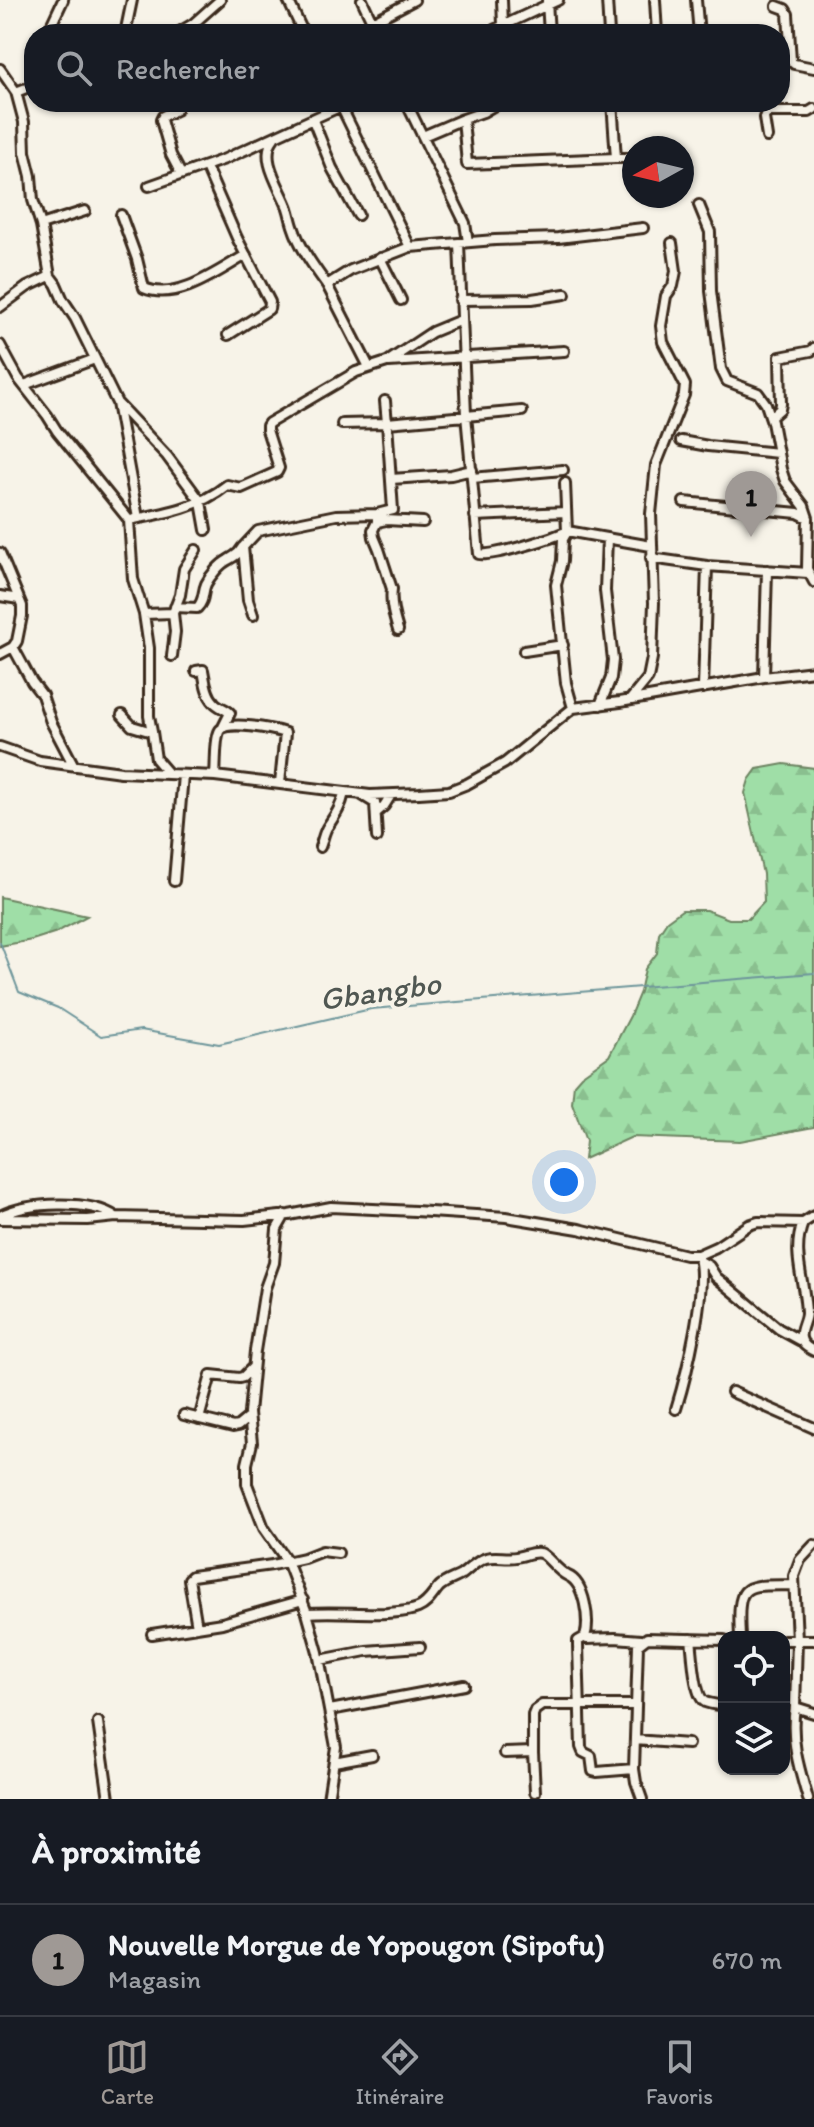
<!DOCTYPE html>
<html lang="fr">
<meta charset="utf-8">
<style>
body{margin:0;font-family:Itim,sans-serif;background:#20242c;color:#f1f3f6}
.controls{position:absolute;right:24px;bottom:24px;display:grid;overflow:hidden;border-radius:16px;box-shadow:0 2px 6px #0004}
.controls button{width:72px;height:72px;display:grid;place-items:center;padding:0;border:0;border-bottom:2px solid #363941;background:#171b24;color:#f1f3f6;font:40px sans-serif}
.compass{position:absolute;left:622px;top:136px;width:72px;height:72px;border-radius:50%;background:#171b24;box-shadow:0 2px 6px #0004;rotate:262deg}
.you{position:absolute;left:564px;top:1182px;width:28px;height:28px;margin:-20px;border:6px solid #fff;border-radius:50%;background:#1a73e8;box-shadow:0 0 0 12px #1a73e833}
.badge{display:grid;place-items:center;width:52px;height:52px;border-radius:50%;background:#9f9995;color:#111;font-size:26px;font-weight:700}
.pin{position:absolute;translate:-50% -66px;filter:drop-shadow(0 2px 4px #0008)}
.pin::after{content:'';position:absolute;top:42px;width:28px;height:24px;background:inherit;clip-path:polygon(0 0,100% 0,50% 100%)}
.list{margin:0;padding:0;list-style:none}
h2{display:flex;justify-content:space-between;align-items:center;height:104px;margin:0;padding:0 32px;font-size:34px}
h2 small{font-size:26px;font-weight:400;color:#9ea1a6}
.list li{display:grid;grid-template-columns:52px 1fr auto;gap:24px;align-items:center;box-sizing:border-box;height:112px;padding:0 32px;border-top:2px solid #363941}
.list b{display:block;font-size:30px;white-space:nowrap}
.list p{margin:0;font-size:26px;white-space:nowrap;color:#9ea1a6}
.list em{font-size:26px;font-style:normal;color:#9ea1a6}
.icon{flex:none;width:44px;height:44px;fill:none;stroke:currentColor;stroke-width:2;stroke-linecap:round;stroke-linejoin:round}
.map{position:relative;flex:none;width:814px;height:1799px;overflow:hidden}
.search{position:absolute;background:#171b24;box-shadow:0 2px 6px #0004;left:24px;right:24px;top:24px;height:88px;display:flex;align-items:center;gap:20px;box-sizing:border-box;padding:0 28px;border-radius:32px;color:#9ea1a6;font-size:30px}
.sheet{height:216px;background:#171b24}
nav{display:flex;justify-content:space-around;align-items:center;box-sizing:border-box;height:112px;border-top:2px solid #363941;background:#171b24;font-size:22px;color:#9ea1a6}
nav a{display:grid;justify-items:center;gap:4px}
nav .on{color:#9f9995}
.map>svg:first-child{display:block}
.forest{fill:url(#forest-firs);stroke:#6d8462;stroke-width:2}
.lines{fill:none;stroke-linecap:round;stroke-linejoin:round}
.stream{stroke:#6e969b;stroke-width:2}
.minor-casing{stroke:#3b2a1e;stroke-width:14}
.minor{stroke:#f7f3e8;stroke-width:8}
.labels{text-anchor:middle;stroke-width:8;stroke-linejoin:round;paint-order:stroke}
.water-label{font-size:32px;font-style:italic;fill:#505752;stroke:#f7f3e8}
</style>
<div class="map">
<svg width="814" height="1799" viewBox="0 0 814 1799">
<defs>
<pattern id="forest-firs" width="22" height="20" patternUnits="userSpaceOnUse" patternTransform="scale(2)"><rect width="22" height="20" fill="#9fdea7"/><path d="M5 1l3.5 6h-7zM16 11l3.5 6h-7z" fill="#8abf8f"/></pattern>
</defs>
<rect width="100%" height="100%" fill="#f7f3e8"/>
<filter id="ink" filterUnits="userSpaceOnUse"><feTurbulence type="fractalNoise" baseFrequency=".0125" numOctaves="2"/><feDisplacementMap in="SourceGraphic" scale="16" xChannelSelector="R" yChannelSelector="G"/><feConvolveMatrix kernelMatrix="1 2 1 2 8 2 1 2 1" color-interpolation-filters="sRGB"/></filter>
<g filter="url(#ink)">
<!-- forest -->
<path class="forest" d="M 784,764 L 814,768 L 814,1127 L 740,1141 L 632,1137 L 584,1159 L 586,1141 L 572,1103 L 574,1084 L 581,1076 L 609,1056 L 630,1016 L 640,992 L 645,969 L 657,953 L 659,933 L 667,921 L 682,910 L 706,910 L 729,919 L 748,919 L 764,902 L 763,874 L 745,793 L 749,780 L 757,769 Z
M 0,897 L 87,916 L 57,932 L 32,940 L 0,946 Z"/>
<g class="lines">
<!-- stream -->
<path class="stream" d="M 0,942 L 19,992 L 58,1008 L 101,1036 L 141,1030 L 219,1044 L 371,1009 L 814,973"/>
<defs>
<path id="minor" d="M 288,0 L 304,34
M 362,0 L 378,34
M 502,0 L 503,25
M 607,0 L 609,34
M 655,0 L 657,34
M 696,0 L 699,34
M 547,1 L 549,34
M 777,6 L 785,9 L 788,14 L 791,61 L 794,64 L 814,68
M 372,22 L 414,0
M 47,34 L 63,0
M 125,34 L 132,0
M 176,34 L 193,24 L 220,0
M 485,34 L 558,0
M 0,69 L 16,92
M 34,85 L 16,92 L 24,122 L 25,152 L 31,176 L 33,200 L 41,225 L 50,276 L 56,284 L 63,300 L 75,318 L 117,403 L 138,518
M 172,102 L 176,110 L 163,116 L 161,120 L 171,155 L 181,174
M 339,102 L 410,247
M 406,102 L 465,223 L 468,242
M 500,102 L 483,112 L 463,119 L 467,164 L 616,158 L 612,102
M 313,120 L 332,168 L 358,215
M 423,136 L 463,119
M 767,137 L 764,118 L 766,112 L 809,112 L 814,109
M 274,138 C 258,158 281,188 288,208 C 290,214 291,220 293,226 C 300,248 314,267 327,285
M 616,158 L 634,158
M 206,167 L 237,238 L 270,302 L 269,309 L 228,335
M 149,186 L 225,159 L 350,102
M 699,205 L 710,232 L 711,291 L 721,369 L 727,381 L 758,393 L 766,404 L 772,422 L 781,469 L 785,481 L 804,506 L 808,518 L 807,569 L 814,582
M 121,215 L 137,259 L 144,288 C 177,302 218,271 246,255
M 41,225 L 85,211
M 459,243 L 466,415 L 479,554 C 491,557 554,538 567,531
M 380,258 L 401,300
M 460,300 L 532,299 L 565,294
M 0,307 L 27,287 L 50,276
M 0,345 L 18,378 L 47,415 L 57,431 L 129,520 L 133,579 L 144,614 L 149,648 L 149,716 L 152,732 L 156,759 L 169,774
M 389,362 L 564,351
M 369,367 L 327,285 L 351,270 L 410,247 L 495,240 L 558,238 L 643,228
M 24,385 L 95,359
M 118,404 L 167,456 L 201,502 L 206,530
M 771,417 L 780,409 L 781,404 L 780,357 L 811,351 L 814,348
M 342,424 L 387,423 L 385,401
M 681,441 L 708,446 L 778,453
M 472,478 L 563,470
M 391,479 L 451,475 L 472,470
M 565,483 L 567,531 L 651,546
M 684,502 L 798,513 L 808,518
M 377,514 L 377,522 L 373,530 L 374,537 L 379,549 L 392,589 C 390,603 394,617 398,630
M 475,516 L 566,512
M 134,519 C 167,513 200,507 227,485 L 241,488 L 277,472 L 279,468 L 267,430 L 267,426 L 269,423 L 356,372 L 387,362 L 432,332 L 461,320
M 377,522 L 386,520 L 423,522
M 567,532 L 563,539 L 562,561 L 556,585 L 566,683 L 573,708
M 0,553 L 22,606 L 22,616 L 17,641 L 13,647 L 0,654
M 651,558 L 707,566 L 808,573
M 0,596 L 19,599
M 175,607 L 197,608 C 205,600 202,593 206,584 C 210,576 220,564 228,560 C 235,555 238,556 242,548
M 144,614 L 173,613
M 253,615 L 248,600 L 243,547 L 258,531 L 336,515 L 377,514 L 393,510 L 387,423 L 522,411
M 13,647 L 32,682 L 42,695 L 51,722 L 74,766
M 524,651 L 563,645
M 172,656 L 175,632 L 173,613 L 180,595 L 184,569 L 196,550
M 196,671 L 203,670 C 205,680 206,694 214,702 C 218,707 226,709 230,713 L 223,727
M 764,677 L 767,570
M 703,688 L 707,566
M 630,700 L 648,678 L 652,658 L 654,603 L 651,514 L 656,465 L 684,395 L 685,385 L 663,342 L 661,326 L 666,296 L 673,286 L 676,271 L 672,243
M 600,705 L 611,678 L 613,660 L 605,591 L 607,538
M 122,715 L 132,726 L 152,732
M 0,747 L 40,761 L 121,772 L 215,776 L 370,795 L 419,793 L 449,791 L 467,784 L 505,763 L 573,708 L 620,702 L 764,677 L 814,671
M 215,776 C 216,766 215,737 220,730 C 228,720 273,729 285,733 L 280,783
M 362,795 L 375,803 L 377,837
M 376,813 L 384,806 L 391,795
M 320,847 C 323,840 324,831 328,826 C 336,814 341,807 344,793
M 174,881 L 183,775
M 285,1215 L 277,1229 L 274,1263 L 265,1288 L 255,1351 L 249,1413 L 252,1443 L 247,1464 L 247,1484 L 264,1528 L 287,1561 L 307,1613 L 318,1652 L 336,1747 L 328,1799
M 0,1216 C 28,1202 90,1199 116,1217
M 0,1219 L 88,1220 L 116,1217 L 244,1220 L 289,1215 L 331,1207 L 415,1211 L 506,1217 L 579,1229 L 686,1255 L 698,1255 L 716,1247 L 749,1225 L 758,1222 L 803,1223 L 814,1216
M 803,1223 C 791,1253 805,1281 806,1313 C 806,1321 799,1330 801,1338 C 802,1345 808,1348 814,1351
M 700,1261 L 709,1266 L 716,1277 L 779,1329 L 801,1341
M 732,1392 L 814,1428
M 676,1409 C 686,1377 709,1284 698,1255
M 184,1415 L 233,1427 L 238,1426 L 249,1417
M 199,1419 L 211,1375 L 239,1378 L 243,1377 L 252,1368
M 814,1545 L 800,1560 L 794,1576 L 797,1640 L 795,1707 L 814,1713
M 307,1613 C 334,1611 361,1614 387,1613 C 398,1612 408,1612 418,1608 C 428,1604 432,1595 439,1587 C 445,1581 454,1579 461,1575 C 469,1570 475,1561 486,1558 C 496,1555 506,1559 516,1557 C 524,1556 533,1551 540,1553 C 548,1555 555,1570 568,1576 C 585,1583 590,1622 585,1637 L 587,1639 L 615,1638 L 641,1640
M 197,1627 L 189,1579 L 192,1576 L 272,1565 L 304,1558 L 322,1551 L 338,1553
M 152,1634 L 222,1623 L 303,1600
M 585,1637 L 578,1641 L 578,1645 L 581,1747 L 583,1752 L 591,1756 L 593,1771 L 597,1772 L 634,1769
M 740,1637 C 737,1580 743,1586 794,1585
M 691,1639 C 693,1652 694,1696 705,1702 C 710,1704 719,1705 724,1706
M 784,1640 L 814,1640
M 320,1660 L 366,1651 L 420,1647
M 795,1707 C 790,1740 799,1768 808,1799
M 330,1710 L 464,1685
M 98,1722 L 109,1799
M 635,1740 L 688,1744
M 533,1752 L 533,1715 L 535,1710 L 542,1705 L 635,1705
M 505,1753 L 533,1752 L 535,1792
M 334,1762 L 372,1755
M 642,1799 L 636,1782 L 634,1769 L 638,1645 L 647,1638 L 724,1640"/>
</defs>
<!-- minor casing -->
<use href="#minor" class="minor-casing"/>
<!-- minor -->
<use href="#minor" class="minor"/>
</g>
</g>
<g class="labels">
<!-- water labels -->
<g class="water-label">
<text transform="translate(380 991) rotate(-8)" y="11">Gbangbo</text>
</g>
</g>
</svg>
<div class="controls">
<button><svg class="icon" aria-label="locate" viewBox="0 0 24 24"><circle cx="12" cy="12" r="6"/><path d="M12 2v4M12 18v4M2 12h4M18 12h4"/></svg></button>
<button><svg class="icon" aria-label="layers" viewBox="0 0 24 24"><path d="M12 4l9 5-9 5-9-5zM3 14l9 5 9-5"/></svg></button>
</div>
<svg class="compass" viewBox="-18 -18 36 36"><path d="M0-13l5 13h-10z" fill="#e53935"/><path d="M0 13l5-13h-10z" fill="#9ea1a6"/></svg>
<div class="you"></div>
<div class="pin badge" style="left:751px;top:537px">1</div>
<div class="search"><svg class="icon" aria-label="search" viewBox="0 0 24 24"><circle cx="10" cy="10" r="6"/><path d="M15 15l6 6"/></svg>Rechercher</div>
</div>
<section class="sheet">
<h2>À proximité<small></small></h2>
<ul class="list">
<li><span class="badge">1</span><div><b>Nouvelle Morgue de Yopougon (Sipofu)</b><p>Magasin</p></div><em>670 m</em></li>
</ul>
</section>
<nav>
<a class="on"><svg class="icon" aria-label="map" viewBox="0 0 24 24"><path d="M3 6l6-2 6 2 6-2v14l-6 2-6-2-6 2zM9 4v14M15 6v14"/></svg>Carte</a>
<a><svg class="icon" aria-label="directions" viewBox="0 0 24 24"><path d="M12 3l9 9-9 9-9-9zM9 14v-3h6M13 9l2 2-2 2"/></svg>Itinéraire</a>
<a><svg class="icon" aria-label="saved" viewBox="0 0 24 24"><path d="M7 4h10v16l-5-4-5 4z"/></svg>Favoris</a>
</nav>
